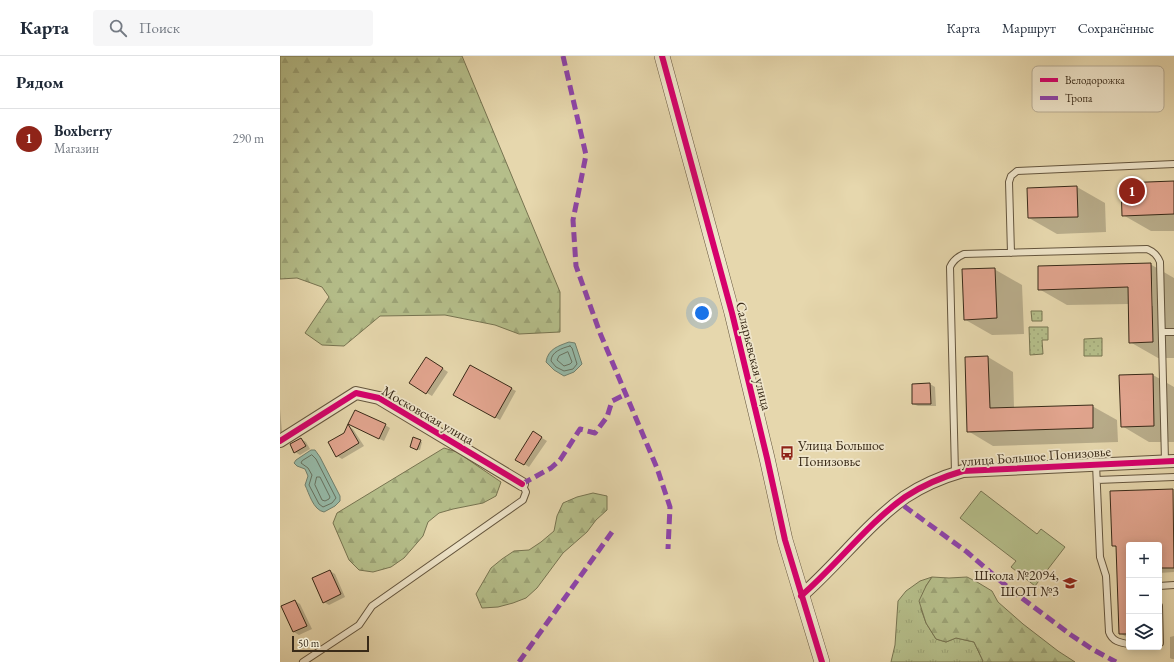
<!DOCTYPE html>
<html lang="ru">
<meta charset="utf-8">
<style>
body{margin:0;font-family:"EB Garamond",serif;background:#f6f6f7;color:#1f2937}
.controls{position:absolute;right:12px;bottom:12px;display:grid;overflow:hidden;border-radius:4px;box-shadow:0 2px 10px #0003}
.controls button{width:36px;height:36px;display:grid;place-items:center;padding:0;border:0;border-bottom:1px solid #e0e1e3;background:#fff;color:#1f2937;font:20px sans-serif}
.scale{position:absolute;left:12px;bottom:10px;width:77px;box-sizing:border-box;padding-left:4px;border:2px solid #392a18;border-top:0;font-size:11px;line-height:14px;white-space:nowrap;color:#392a18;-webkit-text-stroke:3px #efe5ca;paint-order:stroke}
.you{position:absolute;left:422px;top:257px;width:14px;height:14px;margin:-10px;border:3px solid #fff;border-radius:50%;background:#1a73e8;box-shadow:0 0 0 6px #1a73e833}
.badge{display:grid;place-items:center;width:26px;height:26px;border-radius:50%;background:#8f2418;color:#fff;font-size:13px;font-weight:700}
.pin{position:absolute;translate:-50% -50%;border:2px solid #fff;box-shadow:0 1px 4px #0006}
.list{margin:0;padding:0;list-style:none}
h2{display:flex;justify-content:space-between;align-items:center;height:52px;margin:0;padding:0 16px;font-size:17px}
h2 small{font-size:13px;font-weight:400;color:#747a83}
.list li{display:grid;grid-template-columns:26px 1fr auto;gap:12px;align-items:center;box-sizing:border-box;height:60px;padding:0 16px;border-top:1px solid #e0e1e3}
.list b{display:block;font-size:15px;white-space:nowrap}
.list p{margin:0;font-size:13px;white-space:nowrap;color:#747a83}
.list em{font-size:13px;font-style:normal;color:#747a83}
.icon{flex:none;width:22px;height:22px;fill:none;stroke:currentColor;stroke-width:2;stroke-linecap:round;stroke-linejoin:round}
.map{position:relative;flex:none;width:894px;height:606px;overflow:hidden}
header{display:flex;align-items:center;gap:24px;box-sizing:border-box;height:56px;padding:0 20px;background:#fff;border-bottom:1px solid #e0e1e3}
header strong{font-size:19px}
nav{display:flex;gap:22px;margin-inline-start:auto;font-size:14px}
.search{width:280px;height:36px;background:#f6f6f7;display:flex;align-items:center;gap:10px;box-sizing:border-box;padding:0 14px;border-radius:4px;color:#747a83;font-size:15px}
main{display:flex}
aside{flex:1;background:#fff}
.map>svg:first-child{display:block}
.grass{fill:url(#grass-tufts);stroke:#777451}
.forest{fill:url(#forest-firs);stroke:#777451}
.park{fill:url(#park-dots);stroke:#777451}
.pitch{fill:#b5be8a;stroke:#777451}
.water{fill:#96baa8;stroke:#71806e}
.shadow{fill:#0003;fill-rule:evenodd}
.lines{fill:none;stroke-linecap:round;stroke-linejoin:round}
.shore{stroke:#687260;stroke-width:1}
.building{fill:#e2a58f;stroke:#392a18}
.service-casing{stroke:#64553d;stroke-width:8}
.minor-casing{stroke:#64553d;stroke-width:14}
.tertiary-casing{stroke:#64553d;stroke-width:16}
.service{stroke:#efe5ca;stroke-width:6}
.minor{stroke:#efe5ca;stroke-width:12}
.tertiary{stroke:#efe5ca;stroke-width:15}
.quiet{stroke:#8e44ad;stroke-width:5;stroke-dasharray:10 5;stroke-linecap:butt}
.cycleway-casing{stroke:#efe5ca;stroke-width:8}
.cycleway{stroke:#d6006c;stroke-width:6}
.labels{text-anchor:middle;stroke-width:3.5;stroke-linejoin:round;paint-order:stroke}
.street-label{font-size:14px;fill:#392a18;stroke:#efe5ca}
.poi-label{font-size:14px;fill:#392a18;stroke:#efe5ca;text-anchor:start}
.key{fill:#efe5ca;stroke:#b8ad95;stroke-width:1}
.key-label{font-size:11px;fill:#392a18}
</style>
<header>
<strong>Карта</strong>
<div class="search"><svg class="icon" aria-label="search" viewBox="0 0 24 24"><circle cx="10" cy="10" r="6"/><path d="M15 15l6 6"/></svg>Поиск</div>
<nav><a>Карта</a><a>Маршрут</a><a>Сохранённые</a></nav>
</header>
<main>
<aside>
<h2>Рядом<small></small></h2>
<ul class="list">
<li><span class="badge">1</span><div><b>Boxberry</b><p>Магазин</p></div><em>290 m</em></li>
</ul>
</aside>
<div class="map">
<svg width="894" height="606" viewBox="0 0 894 606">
<defs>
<pattern id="grass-tufts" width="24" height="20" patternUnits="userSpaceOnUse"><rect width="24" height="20" fill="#b5be8a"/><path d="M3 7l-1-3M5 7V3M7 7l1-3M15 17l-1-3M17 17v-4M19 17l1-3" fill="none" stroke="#9ca376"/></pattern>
<pattern id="forest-firs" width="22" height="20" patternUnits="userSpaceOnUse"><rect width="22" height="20" fill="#b5be8a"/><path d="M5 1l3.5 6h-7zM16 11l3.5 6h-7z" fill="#9ca376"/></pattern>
<pattern id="park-dots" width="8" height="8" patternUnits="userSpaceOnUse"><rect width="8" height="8" fill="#b5be8a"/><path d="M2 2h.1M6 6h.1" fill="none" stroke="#9ca376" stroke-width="1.8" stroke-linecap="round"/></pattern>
</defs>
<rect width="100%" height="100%" fill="#e6d7ad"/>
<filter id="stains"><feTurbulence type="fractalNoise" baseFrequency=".005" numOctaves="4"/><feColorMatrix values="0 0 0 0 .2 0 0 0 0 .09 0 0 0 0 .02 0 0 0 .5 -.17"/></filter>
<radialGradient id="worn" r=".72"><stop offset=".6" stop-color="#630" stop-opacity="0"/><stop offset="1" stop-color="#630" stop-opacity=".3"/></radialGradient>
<!-- grass -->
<path class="grass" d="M 652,521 L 646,530 L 641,553 L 646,567 L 656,583 L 666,586 L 676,582 L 694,586 L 703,605 L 702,606 L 611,606 L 615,589 L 618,545 L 626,535 L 640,525 Z"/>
<!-- forest -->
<path class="forest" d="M 0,0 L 182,0 L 280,236 L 280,276 L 239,278 L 215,269 L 165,259 L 100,260 L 64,290 L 42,289 L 25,277 L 49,241 L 42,231 L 17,222 L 0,223 Z
M 164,392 L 177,396 L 221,426 L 216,440 L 203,447 L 173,453 L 159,457 L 148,466 L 143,480 L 124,502 L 111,511 L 93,516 L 79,514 L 69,504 L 53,467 L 57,457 Z
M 313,437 L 327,440 L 327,454 L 316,464 L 307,476 L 283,497 L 257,532 L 246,542 L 233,547 L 218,551 L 202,552 L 196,538 L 211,512 L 222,503 L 234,495 L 249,494 L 261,486 L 274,475 L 277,460 L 283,447 L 297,441 Z
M 652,521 L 669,522 L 687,521 L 697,526 L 712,535 L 718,546 L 743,568 L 778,595 L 795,606 L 702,606 L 703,605 L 694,586 L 676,582 L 666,586 L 656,583 L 646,567 L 639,545 L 646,530 Z"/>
<!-- park -->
<path class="park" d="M 751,255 L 762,255 L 762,265 L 752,265 Z
M 749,271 L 768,271 L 768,284 L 762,284 L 763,298 L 750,299 Z
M 822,282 L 822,300 L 804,300 L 804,283 Z"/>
<!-- pitch -->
<path class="pitch" d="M 701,435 L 757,478 L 761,473 L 785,491 L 755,530 L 731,511 L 736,505 L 680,462 Z"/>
<!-- water -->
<path class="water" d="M 289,286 L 295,287 L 302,308 L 294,316 L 284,320 L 274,314 L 266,306 C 268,293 278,290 289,286 Z
M 31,394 L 35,394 L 40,401 L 60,440 L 60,445 L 55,450 L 44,456 C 33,454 29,437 25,429 L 28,420 L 25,413 L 17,410 L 14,407 L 16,404 Z"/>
<!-- shadow -->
<path class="shadow" d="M 894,126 L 894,175 L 871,175 L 843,159 Z
M 797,131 L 825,147 L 826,176 L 777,178 L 749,162 Z
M 870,208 L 894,222 L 894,302 L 878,302 L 850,286 L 849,248 L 787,249 L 759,233 ZM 870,223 L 872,223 L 873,250 L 871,250 Z
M 714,213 L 742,229 L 744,278 L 712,279 L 684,263 Z
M 708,301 L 733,316 L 734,352 L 812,350 L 837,364 L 838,386 L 713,390 L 688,375 Z
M 151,305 L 168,316 L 152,340 L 130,327 Z
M 190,310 L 236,335 L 220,364 L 174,339 Z
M 873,319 L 894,331 L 894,386 L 869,386 L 842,370 Z
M 650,328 L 655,331 L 656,350 L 638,350 L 633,348 L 633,329 Z
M 0,353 L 2,376 L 0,376 Z
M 105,369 L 110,372 L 104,385 L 74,371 Z
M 68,370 L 73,373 L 84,390 L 62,403 L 57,400 Z
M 254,377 L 267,385 L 249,411 L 236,403 Z
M 21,383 L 26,386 L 30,393 L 20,399 L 15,396 Z
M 140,385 L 142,386 L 140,394 L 133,392 Z
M 893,434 L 894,516 L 879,517 L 879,489 L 849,489 L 849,582 L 848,582 L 840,577 L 837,492 L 833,489 L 831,436 Z
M 50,515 L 55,518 L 65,541 L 49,549 L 44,546 Z
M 15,545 L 20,548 L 32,573 L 19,579 L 14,576 Z
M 894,580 L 894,603 L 892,603 L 890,602 L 890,581 Z"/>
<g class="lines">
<!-- shore -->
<path class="shore" d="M 290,290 L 292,292 L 297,308 L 293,313 L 284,315 L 276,311 L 271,305 C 271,296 282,292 290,290 Z
M 288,296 L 292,306 L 290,308 L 284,310 L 277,304 L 279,300 Z
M 32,399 L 36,403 L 56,442 L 52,447 L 43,451 L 39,448 L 29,429 L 32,419 L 28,412 L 21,407 L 22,405 Z
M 37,421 L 40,421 L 50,441 L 49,443 L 45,445 L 42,444 L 35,429 Z"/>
</g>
<!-- building -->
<path class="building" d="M 894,125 L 894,158 L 842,160 L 841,127 Z
M 797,130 L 798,161 L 748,162 L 747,132 Z
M 871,207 L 873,286 L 849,287 L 848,231 L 758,234 L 758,210 Z
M 715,212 L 717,262 L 684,264 L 682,213 Z
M 708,300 L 710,352 L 813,349 L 813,372 L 687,376 L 685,301 Z
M 146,301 L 163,312 L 146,338 L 129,327 Z
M 190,309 L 232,332 L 215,362 L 173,339 Z
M 873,318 L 874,370 L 841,371 L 839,319 Z
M 650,327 L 651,348 L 632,348 L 632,328 Z
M 75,354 L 106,368 L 99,383 L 68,368 Z
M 68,368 L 79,387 L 56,401 L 48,386 L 64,377 Z
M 253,375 L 262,381 L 244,409 L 235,404 Z
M 133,381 L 141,384 L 137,394 L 130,391 Z
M 21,382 L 26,390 L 14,397 L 10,388 Z
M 893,433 L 894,512 L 879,512 L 879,489 L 849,489 L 849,578 L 839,578 L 836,490 L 832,490 L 830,435 Z
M 50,514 L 61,538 L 43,547 L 32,522 Z
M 15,544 L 27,570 L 13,576 L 1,550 Z"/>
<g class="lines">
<defs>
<path id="service" d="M 731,197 L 729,126 L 731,120 L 737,115 L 894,108
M 882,276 L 894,276
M 816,408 L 820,501 L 826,520 L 829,576 C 832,585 840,587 849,588
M 675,417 L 670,211 C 673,204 677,201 684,198 L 867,193 C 874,196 877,199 880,206 L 885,405
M 817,424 L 894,421
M 879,530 L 894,529
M 879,550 L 880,587 L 879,587
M 23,606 L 79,569 L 92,550 L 243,444 L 246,436 L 242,428"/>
<path id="minor" d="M 0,385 L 76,337 L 99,342 L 242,428
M 521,540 C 557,509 587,468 625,441 C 643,429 662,421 683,415 L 894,405"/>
<path id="tertiary" d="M 382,0 L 452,257 L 487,402 L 505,484 L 542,606"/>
</defs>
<!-- service casing -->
<use href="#service" class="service-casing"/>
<!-- minor casing -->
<use href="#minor" class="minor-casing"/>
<!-- tertiary casing -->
<use href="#tertiary" class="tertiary-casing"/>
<!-- service -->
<use href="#service" class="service"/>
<!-- minor -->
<use href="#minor" class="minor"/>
<!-- tertiary -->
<use href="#tertiary" class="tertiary"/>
<!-- quiet -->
<path class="quiet" d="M 283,0 L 306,99 L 293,164 L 296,210 L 320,277 L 377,412 L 390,451 L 388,493
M 242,428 L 271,412 L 280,404 L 300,373 L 315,377 L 327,361 L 332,345 L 346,338
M 624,450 L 687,496 L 731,534 L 791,579 L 812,593 L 836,606
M 239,606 L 332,476"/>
<defs>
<path id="cycleway" d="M 382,0 L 452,257 L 487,402 L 505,484 L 542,606
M 0,385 L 76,337 L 99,342 L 242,428
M 521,540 C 557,509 587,468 625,441 C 643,429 662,421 683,415 L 894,405"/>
</defs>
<!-- cycleway casing -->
<use href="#cycleway" class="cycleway-casing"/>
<!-- cycleway -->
<use href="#cycleway" class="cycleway"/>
</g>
<!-- icons -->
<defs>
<symbol id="bus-bare" viewBox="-9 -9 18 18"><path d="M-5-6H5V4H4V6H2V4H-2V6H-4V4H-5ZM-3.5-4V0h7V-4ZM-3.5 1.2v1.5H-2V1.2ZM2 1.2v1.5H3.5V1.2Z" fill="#8f2418" stroke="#efe5ca" stroke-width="2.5" paint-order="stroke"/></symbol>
<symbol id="school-bare" viewBox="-9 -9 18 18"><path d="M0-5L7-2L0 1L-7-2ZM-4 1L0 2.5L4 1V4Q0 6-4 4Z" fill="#8f2418" stroke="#efe5ca" stroke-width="2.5" paint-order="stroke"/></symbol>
</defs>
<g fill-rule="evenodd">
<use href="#bus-bare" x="497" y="387" width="20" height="20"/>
<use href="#school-bare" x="780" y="517" width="20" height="20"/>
</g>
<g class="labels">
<!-- street labels -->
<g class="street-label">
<text transform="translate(474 300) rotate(76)" y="5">Саларьевская улица</text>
<text transform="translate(148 359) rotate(30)" y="5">Московская улица</text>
<text transform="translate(756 400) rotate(-4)" y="5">улица Большое Понизовье</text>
</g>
<!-- poi labels -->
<g class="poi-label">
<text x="518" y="394">Улица Большое<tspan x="518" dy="16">Понизовье</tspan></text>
<text x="779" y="524" text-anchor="end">Школа №2094,<tspan x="779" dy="16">ШОП №3</tspan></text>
</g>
</g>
<!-- legend -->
<rect x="752" y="10" width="132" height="46" rx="6" class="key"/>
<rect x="760" y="22" width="18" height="4" fill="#d6006c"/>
<rect x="760" y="40" width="18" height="4" fill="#8e44ad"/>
<g class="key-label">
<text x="785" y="28">Велодорожка</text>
<text x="785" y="46">Тропа</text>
</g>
<rect width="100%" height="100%" filter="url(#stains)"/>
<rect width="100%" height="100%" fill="url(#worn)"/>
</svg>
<div class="controls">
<button>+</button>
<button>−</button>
<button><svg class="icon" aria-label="layers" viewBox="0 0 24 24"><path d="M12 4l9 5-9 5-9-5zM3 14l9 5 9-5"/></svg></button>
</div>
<div class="scale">50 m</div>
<div class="you"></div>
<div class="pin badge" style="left:852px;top:135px">1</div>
</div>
</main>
